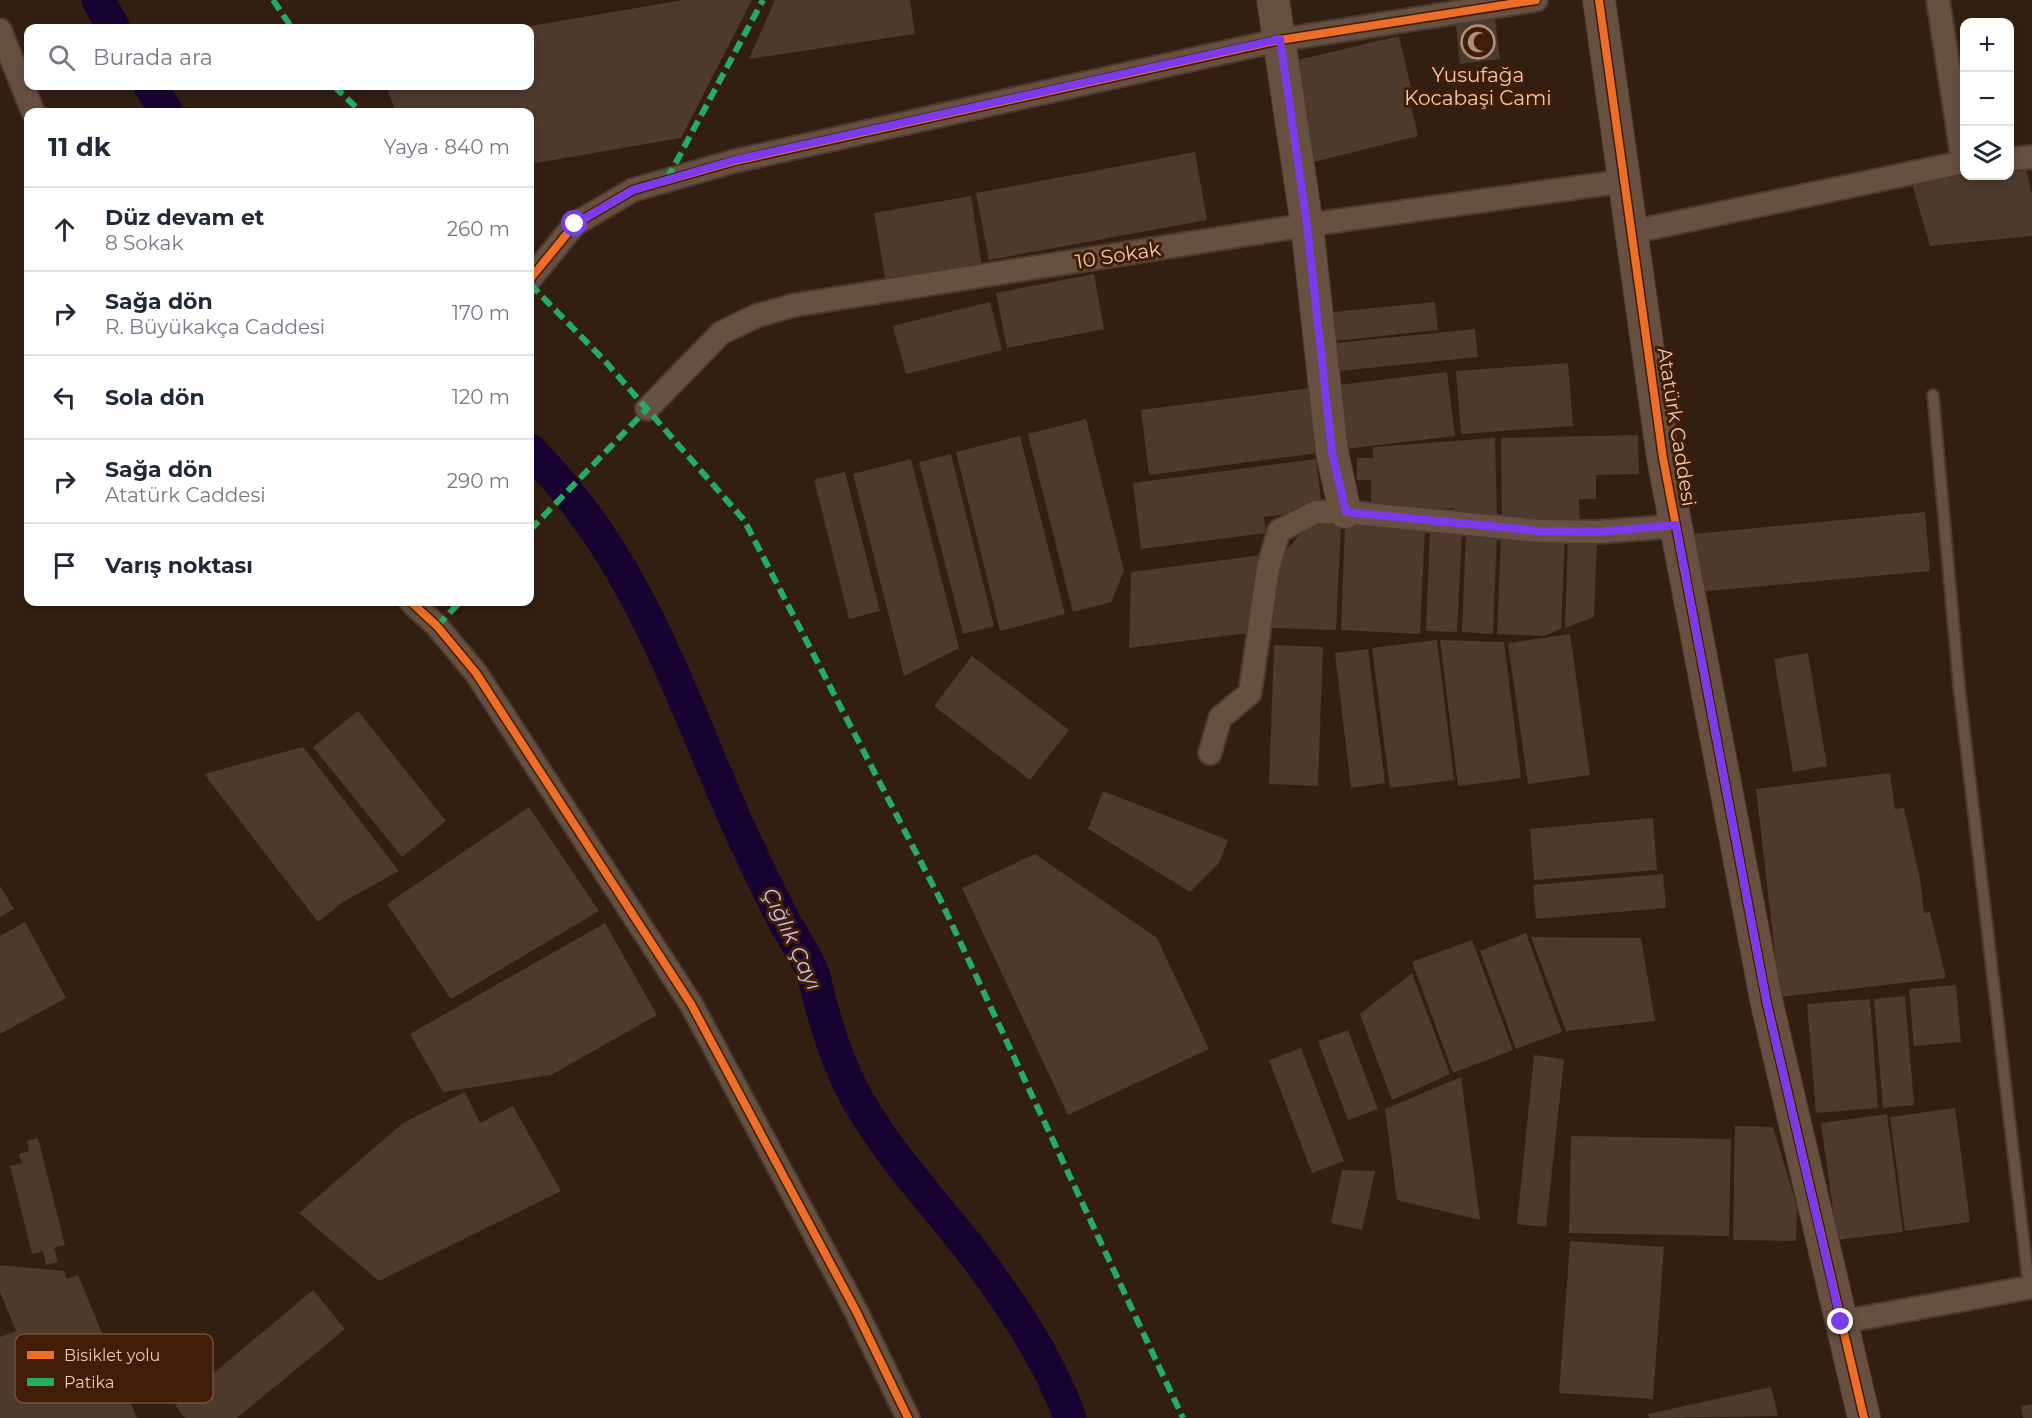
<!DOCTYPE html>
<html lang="tr">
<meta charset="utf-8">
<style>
body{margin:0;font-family:Montserrat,sans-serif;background:#f2f2f3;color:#1f2937}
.controls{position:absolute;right:18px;top:18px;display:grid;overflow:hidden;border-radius:12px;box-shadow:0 3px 9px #0003}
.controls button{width:54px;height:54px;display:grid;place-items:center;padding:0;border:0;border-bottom:2px solid #e0e1e3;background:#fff;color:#1f2937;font:30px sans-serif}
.stop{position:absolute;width:18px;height:18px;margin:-14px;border:4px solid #7c3aed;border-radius:50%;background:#fff}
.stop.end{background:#7c3aed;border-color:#fff;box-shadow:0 2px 6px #0008}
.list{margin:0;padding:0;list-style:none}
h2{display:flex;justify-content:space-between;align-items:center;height:78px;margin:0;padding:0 24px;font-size:26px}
h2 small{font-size:20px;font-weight:400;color:#747a83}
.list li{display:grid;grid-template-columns:39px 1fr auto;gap:18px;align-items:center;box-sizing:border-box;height:84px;padding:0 24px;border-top:2px solid #e0e1e3}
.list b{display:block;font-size:22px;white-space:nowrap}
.list p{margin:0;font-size:20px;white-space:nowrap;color:#747a83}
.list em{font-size:20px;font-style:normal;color:#747a83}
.icon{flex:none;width:33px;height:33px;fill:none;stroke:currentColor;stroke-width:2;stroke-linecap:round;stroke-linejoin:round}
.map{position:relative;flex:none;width:2032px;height:1418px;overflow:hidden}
.search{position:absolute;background:#fff;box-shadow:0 3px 9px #0003;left:24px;top:24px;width:510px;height:66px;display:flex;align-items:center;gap:15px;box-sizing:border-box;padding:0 21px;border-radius:12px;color:#747a83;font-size:22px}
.panel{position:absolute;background:#fff;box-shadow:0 3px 9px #0003;left:24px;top:108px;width:510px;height:498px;border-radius:12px}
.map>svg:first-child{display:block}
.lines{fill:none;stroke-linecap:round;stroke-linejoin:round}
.river{stroke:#160332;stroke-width:33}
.building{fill:#4d3a2c}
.lane-casing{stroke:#4b3a2f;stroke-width:14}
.street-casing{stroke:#4b3a2f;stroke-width:26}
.secondary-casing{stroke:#4b3a2f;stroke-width:34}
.lane{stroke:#675040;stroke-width:10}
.street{stroke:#675040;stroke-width:22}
.secondary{stroke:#675040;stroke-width:32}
.quiet{stroke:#26ab63;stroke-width:6;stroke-dasharray:12 6;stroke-linecap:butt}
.cycleway-casing{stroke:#401d04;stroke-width:11}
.cycleway{stroke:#ee6e29;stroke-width:8}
.route{stroke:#7c3aed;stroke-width:8}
.labels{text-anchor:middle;stroke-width:6;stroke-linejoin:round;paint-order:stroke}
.poi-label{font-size:20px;fill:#f0c9b2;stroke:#401d04}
.street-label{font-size:20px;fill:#f0c9b2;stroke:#401d04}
.water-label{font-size:21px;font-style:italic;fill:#cac0f9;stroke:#401d04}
.key{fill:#401d04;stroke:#755138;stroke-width:1.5}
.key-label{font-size:16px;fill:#f0c9b2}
</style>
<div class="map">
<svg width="2032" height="1418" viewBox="0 0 2032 1418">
<rect width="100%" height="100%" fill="#321f12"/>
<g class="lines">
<!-- river -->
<path class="river" d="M 98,0 L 114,28
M 150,86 L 167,112
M 530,450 C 640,561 678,692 740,830 C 754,861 769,891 784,921 C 794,939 807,957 814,976 C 817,986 818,998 822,1008 C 830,1039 841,1069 856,1097 C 887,1152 928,1196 967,1245 C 1008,1299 1047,1354 1070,1418"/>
</g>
<!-- building -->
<path class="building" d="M 683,0 L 752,0 L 681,138 L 530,164 L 530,112 L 470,112 L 470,108 L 443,112 L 396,112 L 386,86 L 530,86 L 530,28 L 525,27 Z
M 775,0 L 910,0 L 915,34 L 749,59 Z
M 1495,19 L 1500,59 L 1460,64 L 1456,24 Z
M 1399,36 L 1414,100 L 1410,101 L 1418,136 L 1306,164 L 1297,128 L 1308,125 L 1293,61 Z
M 1195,152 L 1207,220 L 989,260 L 976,193 Z
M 2026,168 L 2032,195 L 2032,236 L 1930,246 L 1911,180 L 1964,174 L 2010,176 L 2010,170 Z
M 971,196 L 983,273 L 887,289 L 874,213 Z
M 1094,274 L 1104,329 L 1007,348 L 996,293 Z
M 990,302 L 1002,350 L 906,374 L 893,326 Z
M 1435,302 L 1438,330 L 1325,342 L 1323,313 Z
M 1475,329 L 1478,357 L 1329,372 L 1326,344 Z
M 1568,363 L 1573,426 L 1461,434 L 1456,371 Z
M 1447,372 L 1455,436 L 1345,449 L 1338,385 Z
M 1311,388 L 1319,453 L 1149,475 L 1141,410 Z
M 1086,419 L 1124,571 L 1111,602 L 1073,612 L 1028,434 Z
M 1638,435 L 1639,474 L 1596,475 L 1596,499 L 1579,499 L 1580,524 L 1502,525 L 1501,438 Z
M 1020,436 L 1065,614 L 1000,631 L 956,452 Z
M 1495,438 L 1497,518 L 1454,519 L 1454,508 L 1371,509 L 1371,480 L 1357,480 L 1357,458 L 1373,458 L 1373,447 Z
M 951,454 L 994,626 L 963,634 L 919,462 Z
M 911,459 L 959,648 L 904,676 L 853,474 Z
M 1316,459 L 1322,509 L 1264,517 L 1266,533 L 1141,549 L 1133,483 Z
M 845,472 L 880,611 L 849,619 L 814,480 Z
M 1925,512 L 1930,571 L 1697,592 L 1692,534 Z
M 1310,523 L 1341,525 L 1336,630 L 1272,628 L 1275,563 Z
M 1345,525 L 1425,528 L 1420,634 L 1341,630 Z
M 1430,531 L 1462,533 L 1457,632 L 1426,631 Z
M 1466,533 L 1497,534 L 1493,634 L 1462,632 Z
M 1501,535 L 1565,537 L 1561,629 L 1544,636 L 1497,634 Z
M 1568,537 L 1597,539 L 1594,617 L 1565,628 Z
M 1262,555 L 1256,632 L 1129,648 L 1131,572 Z
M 1570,634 L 1590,775 L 1528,784 L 1508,643 Z
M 1437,640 L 1454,780 L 1390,788 L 1372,648 Z
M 1440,640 L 1504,642 L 1521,778 L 1458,786 Z
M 1274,645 L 1323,647 L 1318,786 L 1269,784 Z
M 1368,649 L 1385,783 L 1351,788 L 1335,653 Z
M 1808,653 L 1827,766 L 1793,772 L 1774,659 Z
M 972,656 L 1069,730 L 1030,780 L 934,706 Z
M 358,711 L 446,821 L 402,857 L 313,747 Z
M 303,747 L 399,871 L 343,902 L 318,922 L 204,774 Z
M 1890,773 L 1895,809 L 1904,808 L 1920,879 L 1924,913 L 1930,912 L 1946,978 L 1780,997 L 1756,789 Z
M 1103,791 L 1228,840 L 1219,863 L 1190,892 L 1088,829 Z
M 529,807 L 599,911 L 451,999 L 387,904 Z
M 1653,818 L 1657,870 L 1534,880 L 1530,829 Z
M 1035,854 L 1157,938 L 1209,1049 L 1068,1115 L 962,888 Z
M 1663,874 L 1666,908 L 1536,919 L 1533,885 Z
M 0,886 L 14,909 L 0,917 Z
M 25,922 L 66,998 L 0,1034 L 0,936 Z
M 605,923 L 657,1015 L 551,1075 L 443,1092 L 410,1034 Z
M 1526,933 L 1562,1032 L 1516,1049 L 1480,951 Z
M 1531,937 L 1641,938 L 1655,1021 L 1566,1031 Z
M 1472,940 L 1513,1050 L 1453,1073 L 1412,962 Z
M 1412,973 L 1450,1074 L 1392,1100 L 1360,1014 Z
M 1956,985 L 1961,1042 L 1914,1046 L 1909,989 Z
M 1905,996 L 1914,1105 L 1883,1108 L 1874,999 Z
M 1870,999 L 1878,1108 L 1816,1113 L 1807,1004 Z
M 1348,1030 L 1378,1109 L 1348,1120 L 1318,1041 Z
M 1301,1048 L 1344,1161 L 1312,1173 L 1269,1060 Z
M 1534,1055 L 1564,1059 L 1546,1227 L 1517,1224 Z
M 1461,1077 L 1480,1220 L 1397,1200 L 1385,1109 Z
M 465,1092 L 480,1123 L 513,1106 L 561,1191 L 379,1281 L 299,1213 L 403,1123 Z
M 1955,1108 L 1970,1222 L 1905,1231 L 1890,1117 Z
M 1887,1114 L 1903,1232 L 1837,1240 L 1821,1123 Z
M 1735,1126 L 1773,1127 L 1797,1206 L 1796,1241 L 1733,1240 Z
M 1571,1136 L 1731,1139 L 1729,1236 L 1569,1233 Z
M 38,1138 L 65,1245 L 54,1248 L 58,1262 L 46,1265 L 43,1251 L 32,1254 L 10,1166 L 22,1163 L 19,1154 L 29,1151 L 27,1141 Z
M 1342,1170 L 1375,1171 L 1362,1230 L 1331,1223 Z
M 1570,1241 L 1664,1247 L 1653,1399 L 1559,1393 Z
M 0,1265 L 64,1271 L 67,1279 L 78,1275 L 137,1418 L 0,1418 L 0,1337 L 16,1331 L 0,1292 Z
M 313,1290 L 345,1329 L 237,1418 L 185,1418 L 175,1405 Z
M 1771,1387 L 1778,1416 L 1649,1418 L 1648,1414 Z
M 2032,1404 L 2032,1418 L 2023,1418 L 2021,1406 Z"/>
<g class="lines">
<defs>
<path id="lane" d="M 1933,395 L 1959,686 L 2029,1288"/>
<path id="street" d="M 1938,0 L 1963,162
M 0,30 L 33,112
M 2010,159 L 2032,157
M 1632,232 L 1964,162
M 530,279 L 575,224 L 633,190 L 735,161 L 1280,40 L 1536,0
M 647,409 L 721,333 L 756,316 L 795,305 L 1307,225 L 1625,181
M 411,602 L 437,626 L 476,673 L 691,1004 L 856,1311 L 908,1418
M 1210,753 L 1220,718 L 1250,693 L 1268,568 L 1279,531 L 1316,512 L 1345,512 L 1540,531 L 1598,532 L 1676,526
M 1841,1322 L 2032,1287"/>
<path id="secondary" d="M 1273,0 L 1307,225 L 1332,452 L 1345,512
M 1599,0 L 1663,458 L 1767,1004 L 1864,1418"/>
</defs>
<!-- lane casing -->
<use href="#lane" class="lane-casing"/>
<!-- street casing -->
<use href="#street" class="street-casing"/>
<!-- secondary casing -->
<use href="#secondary" class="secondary-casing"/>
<!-- lane -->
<use href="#lane" class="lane"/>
<!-- street -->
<use href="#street" class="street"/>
<!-- secondary -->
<use href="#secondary" class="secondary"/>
<!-- quiet -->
<path class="quiet" d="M 273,0 L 292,28
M 334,86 L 361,112
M 667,179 L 763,0
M 530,284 L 605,361 L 744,520 L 941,901 L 1183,1418
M 530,530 L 647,409
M 437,626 L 460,602"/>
<defs>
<path id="cycleway" d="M 1599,0 L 1663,458 L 1767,1004 L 1864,1418
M 530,279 L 575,224 L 633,190 L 735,161 L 1280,40 L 1536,0
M 411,602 L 437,626 L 476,673 L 691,1004 L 856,1311 L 908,1418"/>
</defs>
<!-- cycleway casing -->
<use href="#cycleway" class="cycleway-casing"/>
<!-- cycleway -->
<use href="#cycleway" class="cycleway"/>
</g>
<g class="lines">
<!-- route -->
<path class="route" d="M 575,224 L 633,190 L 735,160 L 1280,39 L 1307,225 L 1332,452 L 1346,512 L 1540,531 L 1598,532 L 1676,525 L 1767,1004 L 1841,1322"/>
</g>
<!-- icons -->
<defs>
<symbol id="mosque-ring" viewBox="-11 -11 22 22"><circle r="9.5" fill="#401d04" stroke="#ae8e7a" stroke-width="1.5"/><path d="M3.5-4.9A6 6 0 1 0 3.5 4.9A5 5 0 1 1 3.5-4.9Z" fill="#ae8e7a"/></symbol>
</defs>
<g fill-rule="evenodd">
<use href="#mosque-ring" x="1459" y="23" width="38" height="38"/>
</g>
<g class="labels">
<!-- poi labels -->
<g class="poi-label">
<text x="1478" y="82">Yusufağa<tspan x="1478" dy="23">Kocabaşi Cami</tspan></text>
</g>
<!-- street labels -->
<g class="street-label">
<text transform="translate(1118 255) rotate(-9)" y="7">10 Sokak</text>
<text transform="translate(1677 427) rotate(81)" y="7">Atatürk Caddesi</text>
</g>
<!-- water labels -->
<g class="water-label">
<text transform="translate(792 939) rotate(65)" y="7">Çığlık Çayı</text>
</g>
</g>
<!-- legend -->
<rect x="15" y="1334" width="198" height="69" rx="9" class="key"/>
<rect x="27" y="1351" width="27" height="8" fill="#ee6e29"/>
<rect x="27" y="1378" width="27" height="8" fill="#26ab63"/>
<g class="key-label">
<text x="64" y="1361">Bisiklet yolu</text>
<text x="64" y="1388">Patika</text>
</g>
</svg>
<div class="controls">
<button>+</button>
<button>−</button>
<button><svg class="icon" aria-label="layers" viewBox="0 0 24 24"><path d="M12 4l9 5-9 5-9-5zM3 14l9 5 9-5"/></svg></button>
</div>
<div class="stop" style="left:575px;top:224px"></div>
<div class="stop end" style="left:1841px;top:1322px"></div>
<div class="search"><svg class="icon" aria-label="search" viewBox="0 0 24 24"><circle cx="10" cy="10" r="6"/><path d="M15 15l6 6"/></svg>Burada ara</div>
<section class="panel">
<h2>11 dk<small>Yaya · 840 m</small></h2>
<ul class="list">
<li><svg class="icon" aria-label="ahead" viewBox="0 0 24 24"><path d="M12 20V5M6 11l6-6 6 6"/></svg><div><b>Düz devam et</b><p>8 Sokak</p></div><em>260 m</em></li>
<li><svg class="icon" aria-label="right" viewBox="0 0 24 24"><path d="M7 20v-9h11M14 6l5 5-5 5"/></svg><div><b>Sağa dön</b><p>R. Büyükakça Caddesi</p></div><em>170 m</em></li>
<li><svg class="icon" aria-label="left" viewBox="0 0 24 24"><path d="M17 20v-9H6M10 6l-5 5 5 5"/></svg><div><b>Sola dön</b></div><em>120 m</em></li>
<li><svg class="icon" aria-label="right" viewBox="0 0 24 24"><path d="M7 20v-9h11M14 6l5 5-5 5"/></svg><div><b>Sağa dön</b><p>Atatürk Caddesi</p></div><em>290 m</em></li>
<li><svg class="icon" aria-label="arrive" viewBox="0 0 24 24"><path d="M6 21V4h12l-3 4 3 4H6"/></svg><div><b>Varış noktası</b></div></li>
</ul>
</section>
</div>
